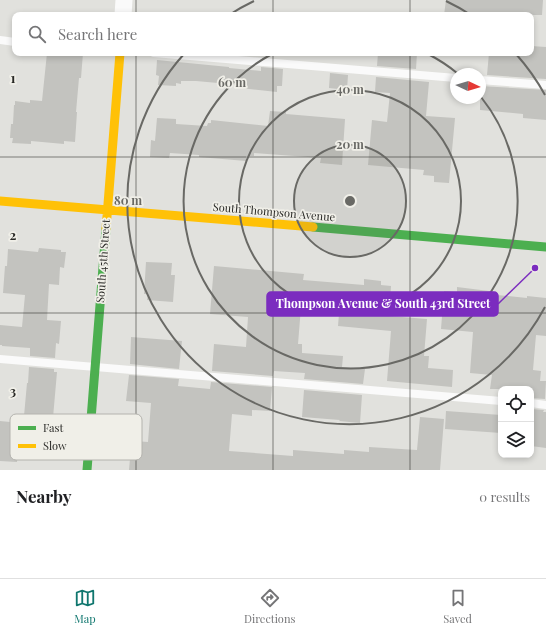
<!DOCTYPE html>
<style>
body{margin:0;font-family:"Playfair Display",serif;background:#f6f6f6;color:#202124}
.controls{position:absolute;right:12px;bottom:12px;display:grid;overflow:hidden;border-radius:8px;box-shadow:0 2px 6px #0003}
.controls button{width:36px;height:36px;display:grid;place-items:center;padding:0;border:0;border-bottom:1px solid #e0e0e0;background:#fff;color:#202124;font:20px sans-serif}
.compass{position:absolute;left:450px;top:68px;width:36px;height:36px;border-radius:50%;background:#fff;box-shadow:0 2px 6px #0003;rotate:94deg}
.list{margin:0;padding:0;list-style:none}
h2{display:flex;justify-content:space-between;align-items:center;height:52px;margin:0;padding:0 16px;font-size:17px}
h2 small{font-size:13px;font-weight:400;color:#757577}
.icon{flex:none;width:22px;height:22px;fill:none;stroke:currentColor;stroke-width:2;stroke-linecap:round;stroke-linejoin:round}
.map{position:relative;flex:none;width:546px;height:470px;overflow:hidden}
.search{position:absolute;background:#fff;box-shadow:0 2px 6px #0003;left:12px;right:12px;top:12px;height:44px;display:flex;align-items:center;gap:10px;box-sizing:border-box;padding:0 14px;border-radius:8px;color:#757577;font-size:15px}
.sheet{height:108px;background:#fff}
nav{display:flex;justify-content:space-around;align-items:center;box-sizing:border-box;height:56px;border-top:1px solid #e0e0e0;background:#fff;font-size:11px;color:#757577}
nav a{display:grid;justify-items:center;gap:2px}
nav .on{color:#0f766e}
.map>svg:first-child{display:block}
.building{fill:#c3c3bf}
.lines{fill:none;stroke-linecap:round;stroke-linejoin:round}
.lane{stroke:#fafafa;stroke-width:8}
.street{stroke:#fafafa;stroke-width:17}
.fast{stroke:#4caf50;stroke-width:9}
.slow{stroke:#ffc107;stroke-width:9}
.grid{fill:none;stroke:#282825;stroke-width:1;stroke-opacity:0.55}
.ring{fill:none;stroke:#696965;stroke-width:2}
.labels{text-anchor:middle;stroke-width:3.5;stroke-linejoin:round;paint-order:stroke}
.street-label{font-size:11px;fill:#282825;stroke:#f0efe8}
.key{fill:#f0efe8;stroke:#b4b3ae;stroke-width:1}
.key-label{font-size:11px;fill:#282825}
.grid-label{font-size:13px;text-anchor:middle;font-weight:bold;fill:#282825;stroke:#f0efe8;stroke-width:3.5;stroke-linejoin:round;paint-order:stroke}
.centre{fill:#696965;stroke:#f0efe8;stroke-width:2}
.ring-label{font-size:12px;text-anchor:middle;font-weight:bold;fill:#696965;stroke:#f0efe8;stroke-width:3.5;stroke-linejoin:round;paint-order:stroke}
.leader{fill:none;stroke:#7b2cbf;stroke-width:1.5}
.callout-dot{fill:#7b2cbf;stroke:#f0efe8;stroke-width:1.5}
.callout{fill:#7b2cbf;stroke:#7b2cbf;stroke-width:1.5}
.callout-label{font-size:12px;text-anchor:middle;font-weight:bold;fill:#fff}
</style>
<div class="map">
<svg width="546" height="470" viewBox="0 0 546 470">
<rect width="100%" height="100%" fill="#e1e1dd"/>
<!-- building -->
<path class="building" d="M 446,0 L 543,0 L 542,15 L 444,15 Z
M 531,46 L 546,47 L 546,79 L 487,75 L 489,53 L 531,53 Z
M 47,53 L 83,53 L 81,78 L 79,78 L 76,112 L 77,112 L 75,142 L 64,141 L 64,144 L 31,141 L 31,144 L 12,143 L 13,138 L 10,138 L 11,124 L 13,124 L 14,105 L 15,105 L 15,101 L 30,103 L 30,100 L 42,101 Z
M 378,53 L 417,53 L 416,69 L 377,66 Z
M 157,60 L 229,67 L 229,68 L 261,71 L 261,67 L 283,69 L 282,86 L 277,86 L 277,92 L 240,88 L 240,85 L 196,81 L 181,81 L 181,84 L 176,83 L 176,86 L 158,85 L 159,76 L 156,75 Z
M 330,73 L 348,75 L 347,90 L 329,88 Z
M 376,77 L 429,82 L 426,116 L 455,118 L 449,183 L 434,182 L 434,176 L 423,175 L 424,170 L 368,165 L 372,120 L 387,122 L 390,93 L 375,92 Z
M 480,86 L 546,90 L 546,120 L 523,118 L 523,114 L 480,110 Z
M 270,111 L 286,112 L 286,114 L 345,119 L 342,165 L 320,163 L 321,158 L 254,153 L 254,156 L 246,156 L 246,161 L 199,157 L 199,155 L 170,153 L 169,158 L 150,157 L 151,140 L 155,141 L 157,118 L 176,119 L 176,124 L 207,126 L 208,123 L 211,123 L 211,120 L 268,126 Z
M 39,248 L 61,250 L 61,252 L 66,252 L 64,268 L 60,267 L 59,285 L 49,284 L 47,320 L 61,321 L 59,344 L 56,343 L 55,358 L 30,356 L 30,348 L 2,346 L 2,345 L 0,345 L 0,325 L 22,327 L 25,295 L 3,293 L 5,266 L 7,266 L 8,249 L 38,252 Z
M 146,262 L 172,263 L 171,275 L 175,275 L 173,302 L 147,300 L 148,294 L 144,294 Z
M 214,266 L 304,274 L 303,280 L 364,285 L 364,279 L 381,281 L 381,285 L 391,286 L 389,316 L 427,319 L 424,356 L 429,356 L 428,368 L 453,370 L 452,387 L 387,381 L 391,331 L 338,326 L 339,314 L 333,313 L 333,310 L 301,307 L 298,344 L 302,344 L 302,353 L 343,356 L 342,367 L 365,369 L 363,384 L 304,379 L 305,373 L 274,371 L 273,376 L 212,371 L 214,344 L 246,347 L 248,317 L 210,314 Z
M 457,287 L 497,292 L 497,295 L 527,298 L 527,296 L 546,298 L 546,336 L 536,335 L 533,370 L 541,371 L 540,381 L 546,381 L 545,399 L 531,398 L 531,389 L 490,389 L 492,375 L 470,373 L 473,332 L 441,329 L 444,291 L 457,292 Z
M 131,337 L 182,341 L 179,369 L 130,364 Z
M 29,367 L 54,369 L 54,372 L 57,372 L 52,429 L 23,427 L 27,383 L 28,383 Z
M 129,375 L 179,379 L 178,386 L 210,389 L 211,382 L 272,387 L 270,411 L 252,410 L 252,416 L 232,414 L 229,451 L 293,456 L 293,450 L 344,454 L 344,450 L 369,452 L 369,447 L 417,450 L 420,417 L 444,419 L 440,470 L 129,470 L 131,447 L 134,447 L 135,441 L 148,442 L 151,403 L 126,401 Z
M 304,390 L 362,395 L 360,423 L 339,421 L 340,420 L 302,417 Z
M 531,409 L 544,410 L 543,412 L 546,412 L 546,448 L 531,446 Z
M 446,411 L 501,415 L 501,433 L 445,429 Z
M 0,421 L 20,423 L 17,462 L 0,461 Z"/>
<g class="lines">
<!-- lane -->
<path class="lane" d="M 0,40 L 15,42
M 154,53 L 456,78
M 480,80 L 546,85
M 0,359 L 501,401
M 531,403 L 546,405"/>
<!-- street -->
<path class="street" d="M 123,15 L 124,0"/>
<!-- fast -->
<path class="fast" d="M 313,227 L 546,247
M 87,470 L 106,229"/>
<!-- slow -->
<path class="slow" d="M 0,201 L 313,227
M 106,229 L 120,53"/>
</g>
<!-- grid -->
<path class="grid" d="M 136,0 L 136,15M 273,0 L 273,15M 410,0 L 410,15M 136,53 L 136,470M 273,53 L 273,470M 410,53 L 410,470M 0,157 L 546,157M 0,313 L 546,313"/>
<!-- distance rings -->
<circle cx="350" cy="201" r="56" fill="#696965" fill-opacity=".12"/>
<g class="ring">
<circle cx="350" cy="201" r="56"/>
<circle cx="350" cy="201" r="111"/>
<path d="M428 54A167 167 0 0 1 457 73M481 97A167 167 0 1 1 272 54"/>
<path d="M545 307A222 222 0 1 1 184 54M229 15A222 222 0 0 1 254 1M446 1A222 222 0 0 1 471 15M516 54A222 222 0 0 1 545 95"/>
</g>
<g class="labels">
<!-- street labels -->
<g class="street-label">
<text transform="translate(274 212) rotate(5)" y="4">South Thompson Avenue</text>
<text transform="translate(103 261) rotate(-86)" y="4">South 45th Street</text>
</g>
</g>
<!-- legend -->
<rect x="10" y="414" width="132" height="46" rx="6" class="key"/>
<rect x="18" y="426" width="18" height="4" fill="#4caf50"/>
<rect x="18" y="444" width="18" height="4" fill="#ffc107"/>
<g class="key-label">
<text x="43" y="432">Fast</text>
<text x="43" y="450">Slow</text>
</g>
<g class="grid-label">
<text x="13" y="83">1</text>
<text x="13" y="240">2</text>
<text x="13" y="396">3</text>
</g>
<circle cx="350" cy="201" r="6" class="centre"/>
<g class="ring-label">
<text x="232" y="87">60 m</text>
<text x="350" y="94">40 m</text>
<text x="350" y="149">20 m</text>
<text x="128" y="205">80 m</text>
</g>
<!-- callouts -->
<path class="leader" d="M535 268L498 304"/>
<circle class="callout-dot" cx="535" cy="268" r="4"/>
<rect class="callout" x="267" y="292" width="231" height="24" rx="4"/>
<g class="callout-label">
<text x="383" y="308">Thompson Avenue &amp; South 43rd Street</text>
</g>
</svg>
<div class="controls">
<button><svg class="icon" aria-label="locate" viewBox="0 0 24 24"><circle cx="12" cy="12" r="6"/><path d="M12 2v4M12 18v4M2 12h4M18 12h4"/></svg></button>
<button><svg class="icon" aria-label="layers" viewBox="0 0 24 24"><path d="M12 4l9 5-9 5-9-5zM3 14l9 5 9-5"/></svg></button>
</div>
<svg class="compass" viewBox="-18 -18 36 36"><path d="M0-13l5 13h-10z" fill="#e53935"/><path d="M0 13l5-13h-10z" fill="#757577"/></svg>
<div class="search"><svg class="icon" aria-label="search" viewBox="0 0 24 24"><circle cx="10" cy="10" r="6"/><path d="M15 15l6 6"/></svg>Search here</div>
</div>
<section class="sheet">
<h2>Nearby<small>0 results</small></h2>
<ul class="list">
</ul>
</section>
<nav>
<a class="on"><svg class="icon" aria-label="map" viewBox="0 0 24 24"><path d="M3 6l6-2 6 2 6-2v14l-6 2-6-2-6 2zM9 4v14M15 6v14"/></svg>Map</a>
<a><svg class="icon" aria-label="directions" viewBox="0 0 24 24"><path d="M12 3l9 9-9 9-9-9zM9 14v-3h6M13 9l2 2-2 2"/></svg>Directions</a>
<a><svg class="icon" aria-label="saved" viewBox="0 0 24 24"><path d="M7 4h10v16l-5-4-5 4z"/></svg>Saved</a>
</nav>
